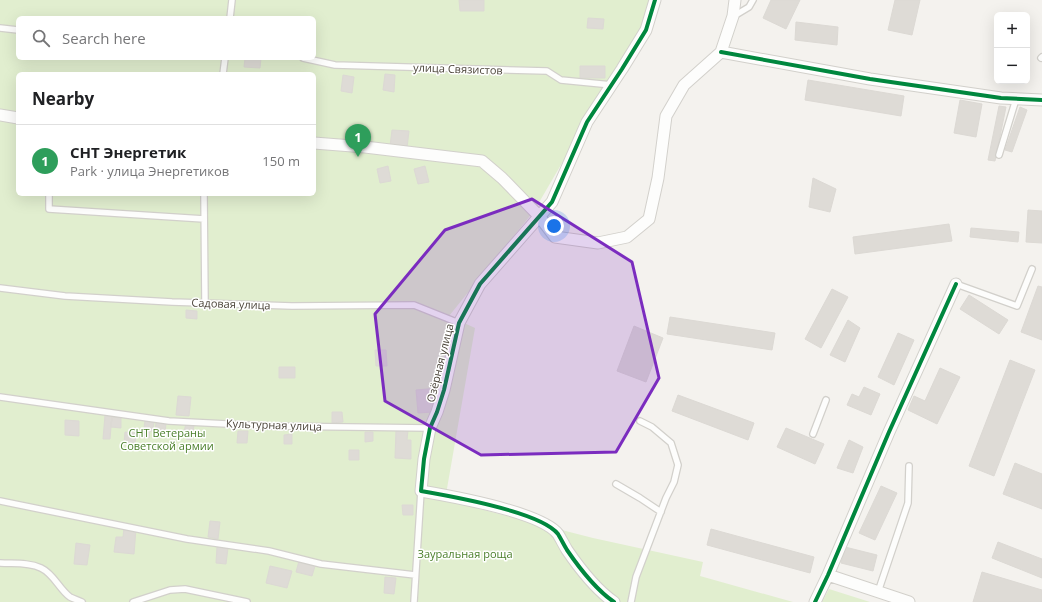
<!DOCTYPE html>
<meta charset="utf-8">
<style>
body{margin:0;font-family:"Open Sans",sans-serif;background:#f2f2f2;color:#202124}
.controls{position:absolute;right:12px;top:12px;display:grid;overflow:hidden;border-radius:6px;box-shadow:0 4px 16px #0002}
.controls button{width:36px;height:36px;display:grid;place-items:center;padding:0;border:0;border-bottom:1px solid #e0e0e0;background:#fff;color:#202124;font:20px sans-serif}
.you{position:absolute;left:554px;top:226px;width:14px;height:14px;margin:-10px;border:3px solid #fff;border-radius:50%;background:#1a73e8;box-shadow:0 0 0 6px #1a73e833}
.badge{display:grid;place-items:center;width:26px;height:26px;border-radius:50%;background:#db2777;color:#fff;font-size:13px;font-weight:700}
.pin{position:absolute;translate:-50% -33px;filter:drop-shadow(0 1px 2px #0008)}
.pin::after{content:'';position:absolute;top:21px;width:14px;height:12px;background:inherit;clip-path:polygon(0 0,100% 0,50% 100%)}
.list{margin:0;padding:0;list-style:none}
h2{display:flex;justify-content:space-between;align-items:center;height:52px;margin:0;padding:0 16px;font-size:17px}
h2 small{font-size:13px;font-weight:400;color:#757577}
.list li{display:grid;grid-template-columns:26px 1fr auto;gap:12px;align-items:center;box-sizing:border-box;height:72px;padding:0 16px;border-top:1px solid #e0e0e0}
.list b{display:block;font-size:15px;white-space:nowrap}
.list p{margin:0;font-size:13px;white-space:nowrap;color:#757577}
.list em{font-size:13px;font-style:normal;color:#757577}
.icon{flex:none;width:22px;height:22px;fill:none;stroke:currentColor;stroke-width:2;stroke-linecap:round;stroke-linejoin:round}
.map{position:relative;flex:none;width:1042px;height:602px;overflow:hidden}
.search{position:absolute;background:#fff;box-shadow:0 4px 16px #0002;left:16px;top:16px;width:300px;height:44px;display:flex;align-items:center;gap:10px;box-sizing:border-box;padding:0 14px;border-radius:6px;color:#757577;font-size:15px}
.panel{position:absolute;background:#fff;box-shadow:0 4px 16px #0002;left:16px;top:72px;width:300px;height:124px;border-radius:6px}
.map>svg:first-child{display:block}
.green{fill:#e1eecf;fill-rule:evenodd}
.building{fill:#dedbd6;stroke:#dcd9d4}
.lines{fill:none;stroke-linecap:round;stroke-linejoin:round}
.service-casing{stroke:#d2d0cb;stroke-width:8}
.minor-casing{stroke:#d2d0cb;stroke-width:13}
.service{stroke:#fdfdfc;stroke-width:5.5}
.minor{stroke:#fdfdfc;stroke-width:11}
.cycleway-casing{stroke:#fff;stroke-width:6}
.cycleway{stroke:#00873e;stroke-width:4}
.marked{fill:#7b2cbf;fill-opacity:0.2;stroke:#7b2cbf;stroke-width:3;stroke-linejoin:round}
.labels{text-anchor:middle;stroke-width:3;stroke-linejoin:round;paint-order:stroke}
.street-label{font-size:11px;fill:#4b4439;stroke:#fff}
.park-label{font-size:11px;fill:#4a7f2a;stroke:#fff}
</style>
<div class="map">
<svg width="1042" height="602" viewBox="0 0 1042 602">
<rect width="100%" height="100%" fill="#f4f2ee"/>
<!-- green -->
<path class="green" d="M 0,0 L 653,0 L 653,7 L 534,211 L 449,316 L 475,328 L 445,500 L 593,538 L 703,562 L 700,576 L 793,602 L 0,602 ZM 18,18 L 314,18 L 314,58 L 18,58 ZM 18,74 L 314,74 L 314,145 L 487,167 L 314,147 L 314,194 L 18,194 Z
M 829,589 L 870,602 L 822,602 Z"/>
<!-- building -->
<path class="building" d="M 459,0 L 484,0 L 484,11 L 460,11 Z
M 771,0 L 800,0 L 786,29 L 763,18 Z
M 895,0 L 920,0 L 912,35 L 888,30 Z
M 588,18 L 604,19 L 603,29 L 587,28 Z
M 796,22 L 838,27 L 837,45 L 795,40 Z
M 245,58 L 261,58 L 260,68 L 244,67 Z
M 580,66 L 605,66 L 605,78 L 580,78 Z
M 385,74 L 395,75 L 394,92 L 383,90 Z
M 343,75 L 354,77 L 352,93 L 341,91 Z
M 808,80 L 904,96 L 901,116 L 805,100 Z
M 960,100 L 982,104 L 976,137 L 954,133 Z
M 999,106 L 1006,107 L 995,161 L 988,160 Z
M 1020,107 L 1027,110 L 1012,152 L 1005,150 Z
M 392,130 L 409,131 L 407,148 L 390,146 Z
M 388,166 L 391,181 L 380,183 L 377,169 Z
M 425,166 L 429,182 L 418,184 L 414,169 Z
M 813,178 L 836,189 L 830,212 L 809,207 Z
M 1028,210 L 1042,211 L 1042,243 L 1026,242 Z
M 949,224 L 952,241 L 855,254 L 853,237 Z
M 971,228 L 1019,232 L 1018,242 L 970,237 Z
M 1038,286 L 1042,287 L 1042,340 L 1021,332 Z
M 832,289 L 848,297 L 821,348 L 805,339 Z
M 969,295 L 1008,320 L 999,334 L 960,309 Z
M 186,310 L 197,311 L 197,319 L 186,318 Z
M 670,317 L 775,333 L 772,350 L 667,334 Z
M 848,320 L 860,328 L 845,362 L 830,355 Z
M 634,326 L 663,338 L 646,382 L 617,371 Z
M 898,333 L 914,340 L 894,385 L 878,377 Z
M 375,350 L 386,350 L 387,366 L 376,366 Z
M 1010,360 L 1035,370 L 994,476 L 969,466 Z
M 279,367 L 295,367 L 295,378 L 279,378 Z
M 940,368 L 960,377 L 937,424 L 908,410 L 914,396 L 925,401 Z
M 864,387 L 880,394 L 871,415 L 847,405 L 852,394 L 859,397 Z
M 439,388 L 440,396 L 432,397 L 433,412 L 418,413 L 416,390 Z
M 678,395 L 754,423 L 748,440 L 672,411 Z
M 178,396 L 191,397 L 189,416 L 176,415 Z
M 332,412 L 342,412 L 343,422 L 332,423 Z
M 105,415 L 112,415 L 110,439 L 103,439 Z
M 112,417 L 121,418 L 121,428 L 111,427 Z
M 65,420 L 79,421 L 79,436 L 65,435 Z
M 145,420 L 154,421 L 153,431 L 150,431 L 149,438 L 143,437 Z
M 156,422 L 166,423 L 165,434 L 155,433 Z
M 186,424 L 194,426 L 191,440 L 186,439 L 187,431 L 184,431 Z
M 786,428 L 824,444 L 815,464 L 777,447 Z
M 396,430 L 408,430 L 407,440 L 411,440 L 411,459 L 395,458 Z
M 238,431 L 248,431 L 247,443 L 237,443 Z
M 125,432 L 136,433 L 135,444 L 124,443 Z
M 365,432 L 373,432 L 373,441 L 365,442 Z
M 292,434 L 292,444 L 284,444 L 284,435 Z
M 849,440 L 863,447 L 853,473 L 837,468 Z
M 349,450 L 359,450 L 359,460 L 349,460 Z
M 1015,463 L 1042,474 L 1042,509 L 1003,494 Z
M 881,486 L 897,493 L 875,540 L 859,533 Z
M 402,505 L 413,505 L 413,515 L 403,515 Z
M 210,521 L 220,522 L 218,539 L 208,537 Z
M 124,528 L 136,529 L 134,554 L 114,552 L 116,537 L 123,537 Z
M 711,529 L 814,557 L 810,573 L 707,545 Z
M 998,542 L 1042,559 L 1042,578 L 992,558 Z
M 76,543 L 90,545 L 87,565 L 74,564 Z
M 217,547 L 228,548 L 226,564 L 216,563 Z
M 845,547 L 877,555 L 873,571 L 841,563 Z
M 299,561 L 315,566 L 312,576 L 296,572 Z
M 270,566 L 292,571 L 287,588 L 266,583 Z
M 982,572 L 1042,590 L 1042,602 L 973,602 Z
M 385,577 L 396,578 L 394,594 L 384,593 Z"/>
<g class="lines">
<defs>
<path id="service" d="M 734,16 L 749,7 L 753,0
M 230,18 L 232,0
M 0,28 L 18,30
M 303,58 L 335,65 L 547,71 L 561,80 L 612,85
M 1041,58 L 1042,57
M 223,74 L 225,58
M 999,155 L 1016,99
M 49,194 L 49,209 L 204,219
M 204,194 L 205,303
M 956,284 L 1017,306 L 1032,269
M 0,288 L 65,296 L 172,302 L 292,306 L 414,305 L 459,323
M 0,397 L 169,421 L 267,426 L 430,428
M 813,434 L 826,400
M 616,484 L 640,498 L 661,512
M 0,501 L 187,539 L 269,551 L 321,564 L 415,575
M 0,563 C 13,564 28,562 41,568 C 54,574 59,589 70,597 C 74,599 78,600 82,602
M 878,592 L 908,503 L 909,466
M 133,602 L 170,590 L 185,589 L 247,602
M 414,602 L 421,491
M 631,602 L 636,577 L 666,498 L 674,482 L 678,465 L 671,443 L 652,427 L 640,421"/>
<path id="minor" d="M 721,52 L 870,79 L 1001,98 L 1042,100
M 0,115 L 18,118
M 314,143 L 365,147 L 482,161 L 502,178 L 539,216 L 555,237 L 598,243 L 627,237 L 649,219 L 658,178 L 666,116 L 684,85 L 721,52 L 733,16 L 735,0
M 828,575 L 909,602
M 614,602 C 595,589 580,569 567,550 C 564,545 561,539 558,534 C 541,512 450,496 421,491 L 424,459 L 430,428 L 437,412 L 444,390 L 459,323 L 480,284 L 552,202 L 587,122 L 622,69 L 646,30 L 655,0
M 815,602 L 828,575 L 889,432 L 956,284"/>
</defs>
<!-- service casing -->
<use href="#service" class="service-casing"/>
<!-- minor casing -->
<use href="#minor" class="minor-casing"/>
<!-- service -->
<use href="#service" class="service"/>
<!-- minor -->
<use href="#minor" class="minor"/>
<defs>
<path id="cycleway" d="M 721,52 L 870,79 L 1001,98 L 1042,100
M 614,602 C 595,589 580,569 567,550 C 564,545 561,539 558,534 C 541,512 450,496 421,491 L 424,459 L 430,428 L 437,412 L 444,390 L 459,323 L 480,284 L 552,202 L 587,122 L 622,69 L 646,30 L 655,0
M 815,602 L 828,575 L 889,432 L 956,284"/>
</defs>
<!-- cycleway casing -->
<use href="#cycleway" class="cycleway-casing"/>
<!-- cycleway -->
<use href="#cycleway" class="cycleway"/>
</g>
<!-- marked area -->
<path class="marked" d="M 532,199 L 632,262 L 659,378 L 616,452 L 481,455 L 385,401 L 375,314 L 445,230 Z"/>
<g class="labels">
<!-- street labels -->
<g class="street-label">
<text transform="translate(458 69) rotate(2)" y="4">улица Связистов</text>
<text transform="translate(231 304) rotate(2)" y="4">Садовая улица</text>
<text transform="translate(440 363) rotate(-76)" y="4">Озёрная улица</text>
<text transform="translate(274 425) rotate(2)" y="4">Культурная улица</text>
</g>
<!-- park labels -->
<g class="park-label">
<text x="167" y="437">СНТ Ветераны<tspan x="167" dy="13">Советской армии</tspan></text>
<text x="465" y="558">Зауральная роща</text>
</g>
</g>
</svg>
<div class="controls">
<button>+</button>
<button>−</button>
</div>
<div class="you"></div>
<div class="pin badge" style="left:358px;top:157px;background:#2e9e5b">1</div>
<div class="search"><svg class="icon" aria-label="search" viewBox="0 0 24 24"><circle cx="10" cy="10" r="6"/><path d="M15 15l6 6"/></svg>Search here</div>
<section class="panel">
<h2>Nearby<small></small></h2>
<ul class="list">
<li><span class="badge" style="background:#2e9e5b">1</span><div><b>СНТ Энергетик</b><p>Park · улица Энергетиков</p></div><em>150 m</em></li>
</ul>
</section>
</div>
